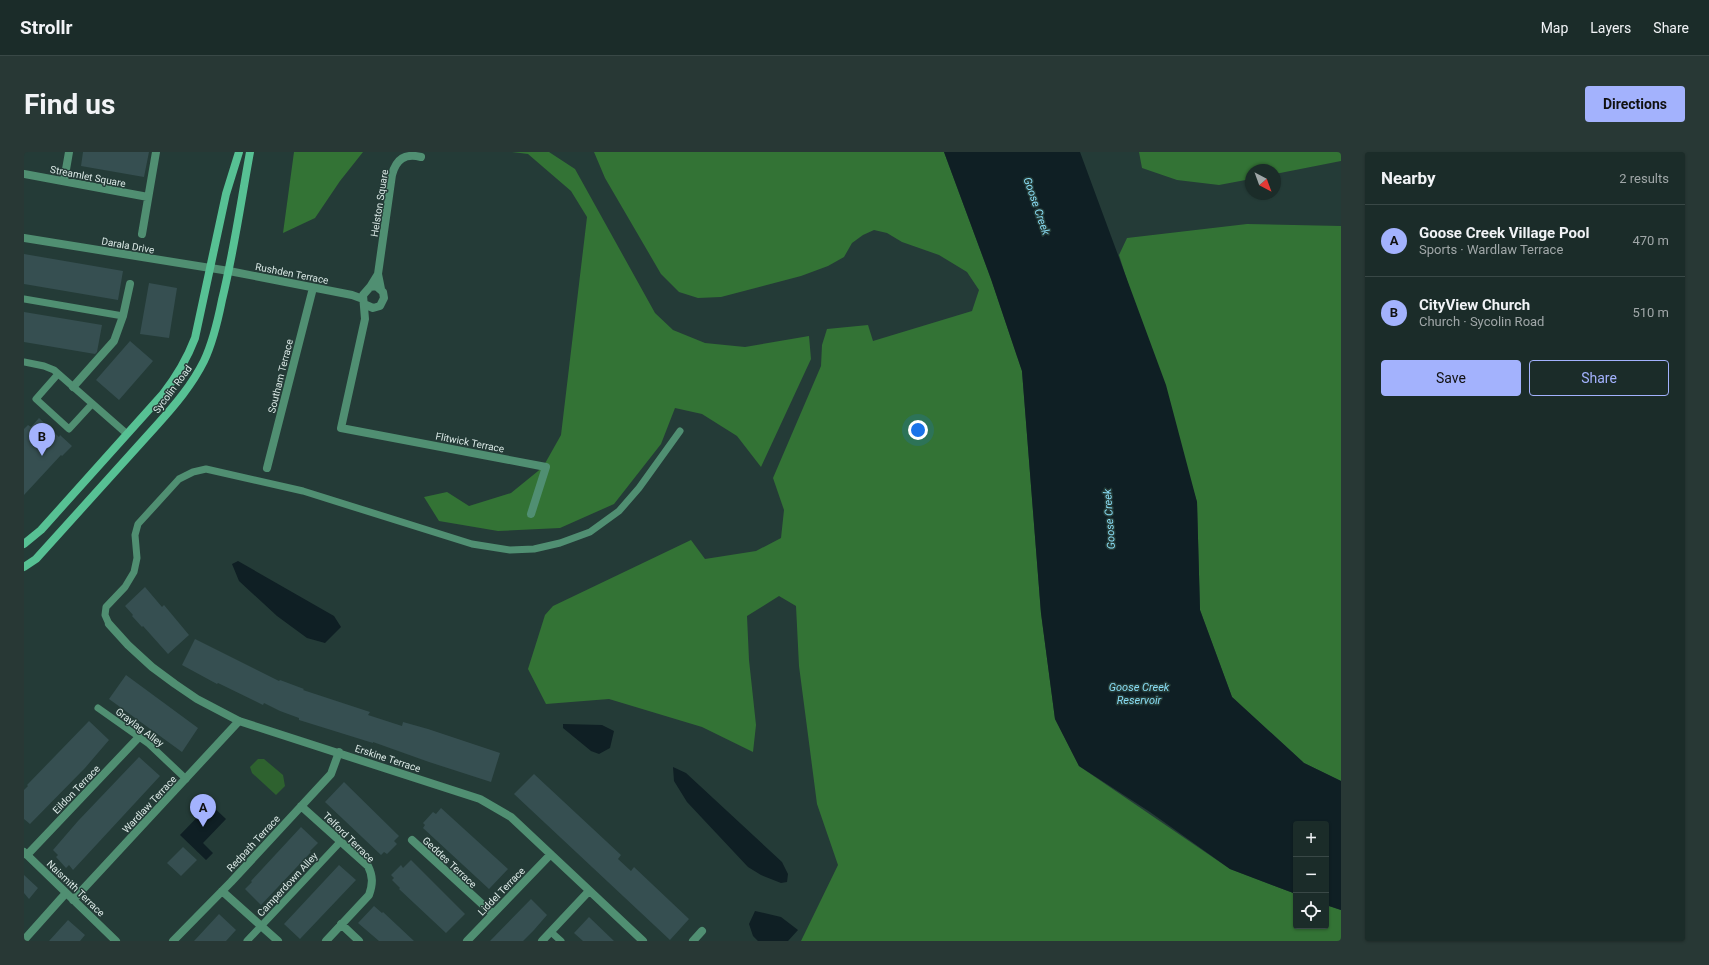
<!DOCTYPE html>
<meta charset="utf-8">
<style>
body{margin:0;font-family:Roboto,sans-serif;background:#283835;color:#f1f3f6}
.controls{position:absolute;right:12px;bottom:12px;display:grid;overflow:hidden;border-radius:4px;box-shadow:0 1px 3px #0004}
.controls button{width:36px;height:36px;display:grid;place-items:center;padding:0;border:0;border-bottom:1px solid #394846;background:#1b2c29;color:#f1f3f6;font:20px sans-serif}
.compass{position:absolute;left:1221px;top:12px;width:36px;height:36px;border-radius:50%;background:#1b2c29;box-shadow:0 1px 3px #0004;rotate:139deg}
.you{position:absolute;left:894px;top:278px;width:14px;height:14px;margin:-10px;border:3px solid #fff;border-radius:50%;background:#1a73e8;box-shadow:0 0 0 6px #1a73e833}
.badge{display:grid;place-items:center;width:26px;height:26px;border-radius:50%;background:#a3b2fd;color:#111;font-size:13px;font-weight:700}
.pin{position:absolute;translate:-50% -33px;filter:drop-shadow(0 1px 2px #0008)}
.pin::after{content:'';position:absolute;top:21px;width:14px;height:12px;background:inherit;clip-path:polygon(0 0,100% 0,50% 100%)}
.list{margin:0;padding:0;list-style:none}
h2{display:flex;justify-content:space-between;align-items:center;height:52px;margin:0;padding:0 16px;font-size:17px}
h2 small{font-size:13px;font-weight:400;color:#a0a7a8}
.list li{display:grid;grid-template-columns:26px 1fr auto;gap:12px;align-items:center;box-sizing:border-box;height:72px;padding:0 16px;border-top:1px solid #394846}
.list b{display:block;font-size:15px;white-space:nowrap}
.list p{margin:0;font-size:13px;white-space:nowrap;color:#a0a7a8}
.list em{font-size:13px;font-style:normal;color:#a0a7a8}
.actions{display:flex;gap:8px;padding:12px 16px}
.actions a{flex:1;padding:9px 0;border:1px solid #a3b2fd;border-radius:4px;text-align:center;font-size:14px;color:#a3b2fd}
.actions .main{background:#a3b2fd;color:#111}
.icon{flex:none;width:22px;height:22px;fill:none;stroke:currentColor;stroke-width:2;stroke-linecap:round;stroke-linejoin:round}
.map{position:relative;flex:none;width:1317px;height:789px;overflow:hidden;border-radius:4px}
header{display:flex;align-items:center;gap:24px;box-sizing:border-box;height:56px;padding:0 20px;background:#1b2c29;border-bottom:1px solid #394846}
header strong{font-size:19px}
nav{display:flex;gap:22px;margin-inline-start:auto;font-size:14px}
.intro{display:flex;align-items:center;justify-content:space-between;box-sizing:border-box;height:96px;padding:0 24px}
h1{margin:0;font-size:28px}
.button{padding:10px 18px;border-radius:4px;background:#a3b2fd;color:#111;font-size:14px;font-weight:700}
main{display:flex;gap:24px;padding:0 24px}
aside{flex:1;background:#1b2c29;border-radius:4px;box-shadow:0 1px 3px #0004}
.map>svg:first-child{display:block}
.green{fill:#2e622f}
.forest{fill:#337335}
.water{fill:#0f1f24}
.building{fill:#364f51}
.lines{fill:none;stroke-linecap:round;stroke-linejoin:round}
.lane{stroke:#508f72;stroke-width:7}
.street{stroke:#508f72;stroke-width:8}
.secondary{stroke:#57c194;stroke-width:8}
.labels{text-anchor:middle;stroke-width:3;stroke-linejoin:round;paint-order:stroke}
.street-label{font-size:10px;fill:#dbe9e6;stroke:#243b37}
.water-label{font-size:11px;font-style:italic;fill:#88dbf4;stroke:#243b37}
</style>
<header>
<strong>Strollr</strong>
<nav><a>Map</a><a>Layers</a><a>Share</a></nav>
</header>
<div class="intro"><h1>Find us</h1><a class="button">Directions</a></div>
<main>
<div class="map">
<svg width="1317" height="789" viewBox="0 0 1317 789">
<rect width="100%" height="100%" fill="#243b37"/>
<!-- green -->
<path class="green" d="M 234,607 L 240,607 L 259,623 L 261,634 L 252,643 L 228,621 L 226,615 Z"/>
<!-- forest -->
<path class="forest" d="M 270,0 L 339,0 L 316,29 L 291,66 L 259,81 Z
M 488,0 L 525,0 L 551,17 L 631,161 L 649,178 L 681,191 L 721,195 L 785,184 L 787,207 L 737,315 L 713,284 L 678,262 L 651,256 L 637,292 L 590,352 L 536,376 L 474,379 L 415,369 L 400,345 L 423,340 L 445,354 L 487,341 L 519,315 L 537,283 L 563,65 L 547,39 L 504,2 Z
M 570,0 L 920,0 L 967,127 L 998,219 L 1017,461 L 1031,567 L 1055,614 L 1206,717 L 1272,742 L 1272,774 L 1302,774 L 1302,753 L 1317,758 L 1317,789 L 777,789 L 814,713 L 793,652 L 775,514 L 772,454 L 755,444 L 723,464 L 725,508 L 732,573 L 729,600 L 678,575 L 585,547 L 522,552 L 504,517 L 521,463 L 529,454 L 667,388 L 681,407 L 732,399 L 757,386 L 760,358 L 749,326 L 797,214 L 798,193 L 803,177 L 844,173 L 849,189 L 948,159 L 955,138 L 943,120 L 915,103 L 878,90 L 863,81 L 850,78 L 839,83 L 828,91 L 820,105 L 804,114 L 777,124 L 697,145 L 674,146 L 655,140 L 637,122 L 581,26 Z
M 1115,0 L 1317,0 L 1317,9 L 1251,22 L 1251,18 L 1227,18 L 1227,27 L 1195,33 L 1153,28 L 1118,16 Z
M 1223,72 L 1317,74 L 1317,629 L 1280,611 L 1208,545 L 1176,458 L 1173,350 L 1095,103 L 1103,86 Z"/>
<!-- water -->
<path class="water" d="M 920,0 L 1056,0 L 1142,233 L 1173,350 L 1176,458 L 1208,545 L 1280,611 L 1317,629 L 1317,758 L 1302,753 L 1302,672 L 1272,672 L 1272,742 L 1206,717 L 1126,660 L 1055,614 L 1031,567 L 1017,461 L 998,219 L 967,127 Z
M 214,409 L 310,464 L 317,475 L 301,491 L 283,486 L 253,464 L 215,429 L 208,412 Z
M 539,572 L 578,573 L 590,579 L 586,596 L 575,602 L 567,599 L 539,576 Z
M 649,615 L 662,621 L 758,710 L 764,722 L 763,730 L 757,731 L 737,723 L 724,715 L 663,650 L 650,629 Z
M 186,652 L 202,667 L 179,691 L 189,701 L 182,708 L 156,683 Z
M 731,759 L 757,765 L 774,778 L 764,789 L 734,789 L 729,784 L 725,772 Z"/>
<!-- building -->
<path class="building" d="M 59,0 L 125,0 L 120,25 L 57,14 Z
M 0,102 L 99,119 L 94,148 L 0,132 Z
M 125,131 L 153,136 L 145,186 L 116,182 Z
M 0,160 L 78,173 L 73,200 L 71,202 L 0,190 Z
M 106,189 L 129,209 L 95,248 L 72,228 Z
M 15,266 L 35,285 L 36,283 L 48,294 L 38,304 L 37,303 L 0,343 L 0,277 L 4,273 L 7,275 Z
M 121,435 L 138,455 L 140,453 L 165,483 L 144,502 L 119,474 L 118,475 L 108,464 L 109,463 L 101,454 Z
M 171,487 L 255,529 L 256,528 L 280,537 L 279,538 L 346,560 L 344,563 L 378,574 L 379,570 L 404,577 L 476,601 L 467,630 L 405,610 L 349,590 L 349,591 L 275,568 L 275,566 L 256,559 L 240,551 L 239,553 L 194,531 L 193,532 L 158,513 Z
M 102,523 L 174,576 L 158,600 L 85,547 Z
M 65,569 L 85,588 L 61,616 L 6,672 L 0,667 L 0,638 L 4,634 L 3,633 Z
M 115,605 L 136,624 L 49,718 L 45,713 L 42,716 L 32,705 L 34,703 L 29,698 L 54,669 Z
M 510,622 L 597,703 L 594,707 L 607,719 L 610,715 L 665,767 L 646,788 L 490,642 Z
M 320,630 L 375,684 L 370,689 L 373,692 L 363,702 L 360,700 L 357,703 L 301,650 Z
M 417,656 L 484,717 L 465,737 L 399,676 L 401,673 L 399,671 L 409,660 L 412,662 Z
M 277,675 L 294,691 L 286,699 L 287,700 L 237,753 L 221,737 L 228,730 L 227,729 Z
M 159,695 L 173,708 L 157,724 L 143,711 Z
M 387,708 L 441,762 L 422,781 L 375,737 L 376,736 L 368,728 L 370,726 L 367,723 L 377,713 L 379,716 Z
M 315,713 L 332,728 L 276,787 L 260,772 Z
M 0,723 L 14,736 L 5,747 L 0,741 Z
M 507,747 L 523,763 L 510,778 L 499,789 L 466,789 Z
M 350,754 L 358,761 L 359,760 L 390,789 L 355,789 L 334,771 Z
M 195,762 L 212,778 L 202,789 L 170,789 Z
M 565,765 L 590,789 L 559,789 L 550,781 Z
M 44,768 L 61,783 L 56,789 L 25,789 Z"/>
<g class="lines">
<!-- lane -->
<path class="lane" d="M 0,147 L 99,164
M 0,210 L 20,214 L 30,218 L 103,282
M 34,222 L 12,247 L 45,277 L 68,252
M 85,472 L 81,463 L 82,455 L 101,435 L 110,420 L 113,406 L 111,383 L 114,372 L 155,327 L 169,320 L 182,317 L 279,339 L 448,392 L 486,398 L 510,397 L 536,391 L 566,380 L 595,359 L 615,336 L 656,279
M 74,556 L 125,592 L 162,627
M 527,780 L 537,789
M 223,789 L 317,689"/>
<!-- street -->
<path class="street" d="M 0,22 L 124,45
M 40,29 L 45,0
M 118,82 L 132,0
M 0,86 L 205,119 L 328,143 L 339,147
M 354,122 L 368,23 C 372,7 381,1 397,5
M 346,135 L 354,122 L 357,137
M 340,152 L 349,156 L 356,154 L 360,146 L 359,140 L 352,134 L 346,135 L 339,143 L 341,167 L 317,276 L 522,315 L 507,362
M 49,235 L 90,189 L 99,164 L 106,132
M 243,316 L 289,136
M 85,472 L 104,493 L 128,515 L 151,532 L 173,547 L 215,569 L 456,647 L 487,665 L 619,789
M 277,654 L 344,714 C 349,724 349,732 345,743 L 302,789
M 388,688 L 469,762
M 0,700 L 92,789
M 3,703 L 115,585
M 198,739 L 254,789
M 49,748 L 215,569
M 317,772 L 335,789
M 0,788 L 42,741
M 149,789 L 207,730 L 307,622 L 315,600
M 443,789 L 526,703
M 518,789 L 565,739
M 669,789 L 678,779"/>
<!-- secondary -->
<path class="secondary" d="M 0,392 L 17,378 L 139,242 C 153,224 163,207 171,186 L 202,42 L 215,0
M 0,415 L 12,407 L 133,273 C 151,253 168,233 180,209 C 189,190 194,168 198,148 C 210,99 217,49 226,0"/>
</g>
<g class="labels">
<!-- street labels -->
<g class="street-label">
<text transform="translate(64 24) rotate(11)" y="4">Streamlet Square</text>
<text transform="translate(355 51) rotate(-81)" y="4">Helston Square</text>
<text transform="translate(104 93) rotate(10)" y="4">Darala Drive</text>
<text transform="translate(268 121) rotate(11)" y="4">Rushden Terrace</text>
<text transform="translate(256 224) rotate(-76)" y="4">Southam Terrace</text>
<text transform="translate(148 237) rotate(-53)" y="4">Sycolin Road</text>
<text transform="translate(446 290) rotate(11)" y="4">Flitwick Terrace</text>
<text transform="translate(116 575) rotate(37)" y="4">Graylag Alley</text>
<text transform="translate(364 606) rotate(18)" y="4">Erskine Terrace</text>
<text transform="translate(52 637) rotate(-46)" y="4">Eildon Terrace</text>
<text transform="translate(125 652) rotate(-47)" y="4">Wardlaw Terrace</text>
<text transform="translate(325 685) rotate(44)" y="4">Telford Terrace</text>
<text transform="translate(229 691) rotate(-47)" y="4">Redpath Terrace</text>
<text transform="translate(426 710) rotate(43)" y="4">Geddes Terrace</text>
<text transform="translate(263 732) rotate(-47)" y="4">Camperdown Alley</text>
<text transform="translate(52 736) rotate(44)" y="4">Naismith Terrace</text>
<text transform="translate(477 739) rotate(-46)" y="4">Liddel Terrace</text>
</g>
<!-- water labels -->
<g class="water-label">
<text transform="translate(1013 54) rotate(71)" y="4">Goose Creek</text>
<text transform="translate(1085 367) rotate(-94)" y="4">Goose Creek</text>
<text x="1115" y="539">Goose Creek<tspan x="1115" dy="13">Reservoir</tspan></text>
</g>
</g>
</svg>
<div class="controls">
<button>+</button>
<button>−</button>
<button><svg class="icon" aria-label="locate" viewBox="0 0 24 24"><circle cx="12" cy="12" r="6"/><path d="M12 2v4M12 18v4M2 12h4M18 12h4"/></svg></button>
</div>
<svg class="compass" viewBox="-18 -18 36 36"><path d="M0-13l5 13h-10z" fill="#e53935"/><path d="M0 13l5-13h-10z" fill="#a0a7a8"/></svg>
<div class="you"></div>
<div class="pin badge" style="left:179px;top:675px">A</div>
<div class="pin badge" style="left:18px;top:304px">B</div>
</div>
<aside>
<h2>Nearby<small>2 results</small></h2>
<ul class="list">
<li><span class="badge">A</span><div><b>Goose Creek Village Pool</b><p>Sports · Wardlaw Terrace</p></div><em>470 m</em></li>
<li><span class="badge">B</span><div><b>CityView Church</b><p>Church · Sycolin Road</p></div><em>510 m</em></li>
</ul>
<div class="actions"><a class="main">Save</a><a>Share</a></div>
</aside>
</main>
